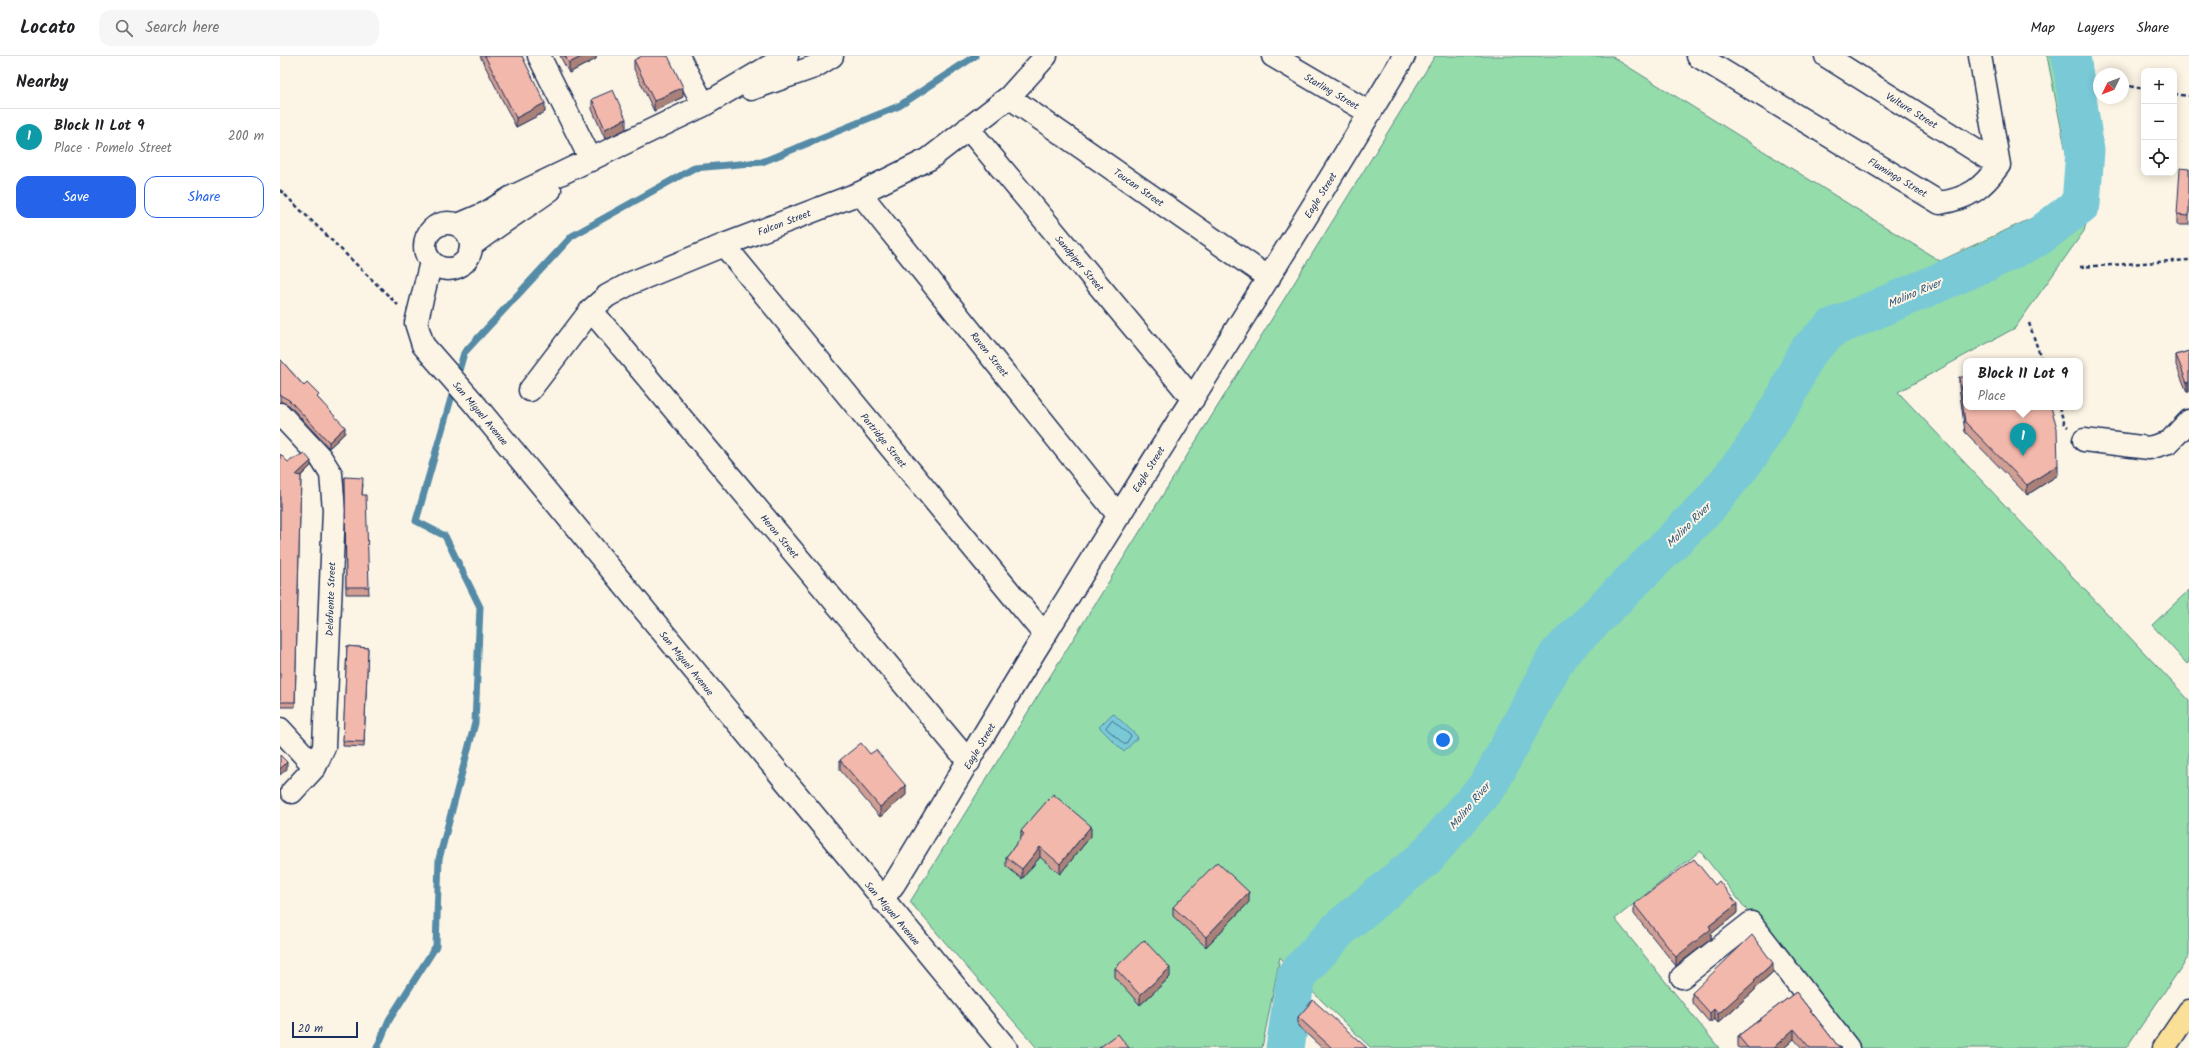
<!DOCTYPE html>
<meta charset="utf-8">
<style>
body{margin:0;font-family:Kalam,sans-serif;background:#f6f6f6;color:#202124}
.controls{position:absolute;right:12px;top:12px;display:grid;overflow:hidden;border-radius:8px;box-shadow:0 2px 10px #0003}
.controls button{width:36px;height:36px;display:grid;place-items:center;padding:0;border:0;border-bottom:1px solid #e0e0e0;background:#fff;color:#202124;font:20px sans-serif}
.compass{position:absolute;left:1813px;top:12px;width:36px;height:36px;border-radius:50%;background:#fff;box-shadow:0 2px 10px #0003;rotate:227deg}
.scale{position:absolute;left:12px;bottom:10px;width:66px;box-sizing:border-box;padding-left:4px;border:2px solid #1b2f5e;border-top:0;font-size:11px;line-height:14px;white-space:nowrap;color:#1b2f5e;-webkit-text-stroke:3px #fcf5e5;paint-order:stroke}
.you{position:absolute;left:1163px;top:684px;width:14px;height:14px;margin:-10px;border:3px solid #fff;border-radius:50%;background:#1a73e8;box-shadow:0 0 0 6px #1a73e833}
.badge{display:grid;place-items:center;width:26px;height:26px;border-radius:50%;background:#2563eb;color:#fff;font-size:13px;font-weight:700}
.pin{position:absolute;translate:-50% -33px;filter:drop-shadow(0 1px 2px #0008)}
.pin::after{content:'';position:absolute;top:21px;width:14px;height:12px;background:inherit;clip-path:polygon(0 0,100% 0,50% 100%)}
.popup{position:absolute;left:1683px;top:302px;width:120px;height:52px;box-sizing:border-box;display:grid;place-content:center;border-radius:8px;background:#fff;filter:drop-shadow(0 1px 3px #0005);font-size:13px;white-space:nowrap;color:#757577}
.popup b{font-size:15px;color:#202124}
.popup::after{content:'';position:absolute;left:50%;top:100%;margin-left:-8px;border:8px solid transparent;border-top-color:#fff}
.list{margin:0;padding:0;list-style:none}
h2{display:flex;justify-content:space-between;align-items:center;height:52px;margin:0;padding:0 16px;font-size:17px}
h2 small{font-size:13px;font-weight:400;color:#757577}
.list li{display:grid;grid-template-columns:26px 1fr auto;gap:12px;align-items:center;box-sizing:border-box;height:56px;padding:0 16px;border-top:1px solid #e0e0e0}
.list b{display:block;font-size:15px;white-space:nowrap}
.list p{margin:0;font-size:13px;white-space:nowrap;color:#757577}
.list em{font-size:13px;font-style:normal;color:#757577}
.actions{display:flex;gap:8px;padding:12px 16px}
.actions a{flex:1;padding:9px 0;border:1px solid #2563eb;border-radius:12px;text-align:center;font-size:14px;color:#2563eb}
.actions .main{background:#2563eb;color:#fff}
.icon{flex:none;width:22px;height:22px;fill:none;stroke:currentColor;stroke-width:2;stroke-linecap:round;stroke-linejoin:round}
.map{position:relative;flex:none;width:1909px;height:992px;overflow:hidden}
header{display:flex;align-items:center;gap:24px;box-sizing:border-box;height:56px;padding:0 20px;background:#fff;border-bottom:1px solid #e0e0e0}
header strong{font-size:19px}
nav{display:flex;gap:22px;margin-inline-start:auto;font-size:14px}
.search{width:280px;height:36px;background:#f6f6f6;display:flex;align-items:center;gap:10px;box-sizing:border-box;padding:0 14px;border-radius:12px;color:#757577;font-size:15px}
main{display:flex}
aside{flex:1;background:#fff}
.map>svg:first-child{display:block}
.green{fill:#94dcaa;stroke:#588684}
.water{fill:#7ac9d7;stroke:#548ba7}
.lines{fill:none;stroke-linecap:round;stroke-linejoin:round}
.shore{stroke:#416d8e;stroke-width:1}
.stream{stroke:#548ba7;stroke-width:7}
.river{stroke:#7ac9d7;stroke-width:39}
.street-casing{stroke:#1b2f5e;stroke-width:25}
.primary-casing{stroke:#1b2f5e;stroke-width:25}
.path{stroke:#1b2f5e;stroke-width:2.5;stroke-dasharray:4 3;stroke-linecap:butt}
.street{stroke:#fcf5e5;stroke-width:22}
.primary{stroke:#fadf96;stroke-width:22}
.wall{fill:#d09e93;stroke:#1b2f5e}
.shaded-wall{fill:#a98178;stroke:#1b2f5e}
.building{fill:#f2b8ab;stroke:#1b2f5e}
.labels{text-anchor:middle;stroke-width:4;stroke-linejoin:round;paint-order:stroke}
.street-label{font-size:10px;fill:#1b2f5e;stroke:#fcf5e5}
.water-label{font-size:11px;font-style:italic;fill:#33567c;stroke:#fcf5e5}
</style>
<header>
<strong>Locato</strong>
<div class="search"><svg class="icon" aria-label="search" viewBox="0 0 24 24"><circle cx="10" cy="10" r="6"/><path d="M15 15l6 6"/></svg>Search here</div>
<nav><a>Map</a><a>Layers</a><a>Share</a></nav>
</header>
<main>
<aside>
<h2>Nearby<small></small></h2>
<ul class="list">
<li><span class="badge" style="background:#0f9aa8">1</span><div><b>Block 11 Lot 9</b><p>Place · Pomelo Street</p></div><em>200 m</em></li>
</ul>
<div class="actions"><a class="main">Save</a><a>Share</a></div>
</aside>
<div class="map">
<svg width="1909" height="992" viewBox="0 0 1909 992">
<rect width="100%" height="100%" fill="#fcf5e5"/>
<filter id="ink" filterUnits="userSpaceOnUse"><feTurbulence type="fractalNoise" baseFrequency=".025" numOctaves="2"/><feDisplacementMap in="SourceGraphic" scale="8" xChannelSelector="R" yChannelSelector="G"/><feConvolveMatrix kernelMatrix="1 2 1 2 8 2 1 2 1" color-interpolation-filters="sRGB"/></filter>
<g filter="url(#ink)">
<!-- green -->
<path class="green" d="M 1155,0 L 1331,0 L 1660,205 L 1795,142 L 1767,0 L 1799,0 L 1815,98 L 1813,140 L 1804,175 L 1735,272 L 1618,336 L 1909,644 L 1909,900 L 1846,992 L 1576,992 L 1420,795 L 1335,863 L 1439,992 L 1091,992 L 1016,920 L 1000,901 L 982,992 L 757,992 L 630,846 Z
M 1909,534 L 1909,606 L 1907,608 L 1872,569 Z"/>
<!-- water -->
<path class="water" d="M 833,657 L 858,681 L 844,696 L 819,671 Z"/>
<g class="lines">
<!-- shore -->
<path class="shore" d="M 832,664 L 851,680 L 845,689 L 826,672 Z"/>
<!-- stream -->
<path class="stream" d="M 97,992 L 109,964 L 156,890 L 159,803 L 195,667 L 200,551 L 165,480 L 136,465 L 184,297 L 292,180 L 414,112 L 482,106 L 619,50 L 695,0"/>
<!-- river -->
<path class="river" d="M 1005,992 L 1016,920 L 1061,871 L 1145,802 L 1209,728 L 1278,599 L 1430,448 L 1470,398 L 1507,339 L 1526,297 L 1552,272 L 1707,206 L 1758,181 L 1801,148 L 1805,95 L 1791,0"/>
<defs>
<path id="street" d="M 259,0 L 311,104
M 398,0 L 424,49
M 993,0 L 1090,57
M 1418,0 L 1660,147 C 1689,142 1702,133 1719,109 L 1700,0
M 1546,0 L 1719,109
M 471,33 L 534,11 L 552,0
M 729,41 L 989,222
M 688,72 L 913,343
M 580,137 L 839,460
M145 190a23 23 0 1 1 46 0a23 23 0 1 1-46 0Z
M 178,169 L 206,157 L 232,141 L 424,49 L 507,0
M 192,189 C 217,169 244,153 270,134
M 444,189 L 765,579
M 151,206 L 136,267 L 143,289 L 192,345 L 726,992
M 311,254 L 689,706
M 250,334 L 311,254 L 327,240 L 351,227 L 444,189 L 580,137 L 649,103 L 729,41 L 766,0
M 0,358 L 41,402 L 51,418 L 54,454 L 44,691 L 35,711 L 12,736
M 1804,384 L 1869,392 L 1889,386 L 1909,365
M 0,673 L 35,711
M 602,844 L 614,828 C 665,745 714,660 766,577 C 884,384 1009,195 1124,0
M 1402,921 L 1471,867 L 1568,992"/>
<path id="primary" d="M 1884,992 L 1909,955"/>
</defs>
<!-- street casing -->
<use href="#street" class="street-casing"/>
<!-- primary casing -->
<use href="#primary" class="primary-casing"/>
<!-- path -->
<path class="path" d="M 1843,29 L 1864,33
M 1894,38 L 1909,40
M 0,134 L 118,249
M 1800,211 L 1909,204
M 1749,267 L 1762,305
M 1779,351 L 1785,369 L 1788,371"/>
<!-- street -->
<use href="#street" class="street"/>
<!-- primary -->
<use href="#primary" class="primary"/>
</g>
<!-- wall -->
<path class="wall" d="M 200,0 L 242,0 L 265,56 L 236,71 Z
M 280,0 L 316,0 L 316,3 L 289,17 Z
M 354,4 L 403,41 L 374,55 L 354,13 Z
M 312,43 L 346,73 L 325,83 L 312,53 Z
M 1909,113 L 1909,169 L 1897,169 L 1897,159 Z
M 1909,295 L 1909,336 L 1907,336 L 1896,309 L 1896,299 Z
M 0,303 L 24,330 L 39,343 L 65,377 L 49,392 L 9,349 L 0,345 Z
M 1679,321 L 1778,419 L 1747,439 L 1685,376 L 1679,331 Z
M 0,398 L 8,406 L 31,410 L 21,420 L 15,651 L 0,651 Z
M 65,421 L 83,428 L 82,439 L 89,538 L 66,538 Z
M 67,590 L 88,592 L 84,691 L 63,690 Z
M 560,704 L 626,739 L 600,761 L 560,714 Z
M 741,775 L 811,780 L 780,818 L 760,801 L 742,823 L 726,810 L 726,801 L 741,782 Z
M 969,846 L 926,891 L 893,860 L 893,851 Z
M 1354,848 L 1457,857 L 1431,878 L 1431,883 L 1396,910 L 1354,858 Z
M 835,912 L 890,921 L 860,949 L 835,921 Z
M 1493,916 L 1475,932 L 1475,934 L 1438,967 L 1434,963 L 1430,967 L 1412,946 L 1412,937 Z
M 1516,936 L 1558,990 L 1562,992 L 1522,992 L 1514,983 L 1504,992 L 1459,992 L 1458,990 L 1458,980 Z
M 1018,961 L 1087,992 L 1042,992 L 1018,970 Z"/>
<!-- shaded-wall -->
<path class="shaded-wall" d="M 303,0 L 316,0 L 316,3 L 289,17 L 289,7 Z
M 403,31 L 403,41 L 374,55 L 374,45 Z
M 265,47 L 265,56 L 236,71 L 236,62 Z
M 346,63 L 346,73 L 325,83 L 325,73 Z
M 1909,326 L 1909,336 L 1907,336 L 1907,327 Z
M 65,371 L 65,377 L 49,392 L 49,386 Z
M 31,405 L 31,410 L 16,424 L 16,419 Z
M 1778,409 L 1778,419 L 1747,439 L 1747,429 Z
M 7,706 L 7,713 L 0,719 L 0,713 Z
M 626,730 L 626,739 L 600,761 L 600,751 Z
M 811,770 L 811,780 L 780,818 L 780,808 Z
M 760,791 L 760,801 L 742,823 L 742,813 Z
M 969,836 L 969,846 L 926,891 L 926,881 Z
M 1457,848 L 1457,857 L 1431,878 L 1431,883 L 1396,910 L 1396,901 L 1429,870 Z
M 1493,907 L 1493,916 L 1475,932 L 1475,934 L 1438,967 L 1438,958 L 1474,924 Z
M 890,912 L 890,921 L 860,949 L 860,939 Z
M 1434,953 L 1434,963 L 1430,967 L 1430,957 Z
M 1514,973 L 1514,983 L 1504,992 L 1493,992 Z"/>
<!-- building -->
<path class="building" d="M 205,0 L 242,0 L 265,47 L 236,62 Z
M 285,0 L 303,0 L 289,7 Z
M 362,0 L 388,0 L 403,31 L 374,45 L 354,4 Z
M 333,34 L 346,63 L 325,73 L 312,43 Z
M 1900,112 L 1909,113 L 1909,160 L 1897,159 Z
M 1909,295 L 1909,326 L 1907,327 L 1896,299 Z
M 0,303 L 24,330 L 27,327 L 39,339 L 37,341 L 65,371 L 49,386 L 9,344 L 0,339 Z
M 1679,321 L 1686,321 L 1686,351 L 1771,351 L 1777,372 L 1778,409 L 1747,429 L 1685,366 Z
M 24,397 L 31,405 L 16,419 L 21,420 L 15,646 L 0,646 L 0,398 L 8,406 Z
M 65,421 L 83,422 L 82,439 L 86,439 L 89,531 L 66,531 Z
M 67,590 L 88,592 L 84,686 L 63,685 Z
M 581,687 L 590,698 L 596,694 L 626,730 L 600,751 L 560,704 Z
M 0,699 L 7,706 L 0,713 Z
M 773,738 L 811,770 L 780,808 L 760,791 L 742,813 L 726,801 L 744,778 L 741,775 Z
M 1414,803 L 1435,829 L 1439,825 L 1457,848 L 1429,870 L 1431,873 L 1396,901 L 1354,848 Z
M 937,806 L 969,836 L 926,881 L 893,851 Z
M 1472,879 L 1493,907 L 1474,924 L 1475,925 L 1438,958 L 1434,953 L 1430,957 L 1412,937 Z
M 864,884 L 890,912 L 860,939 L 835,912 Z
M 1516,936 L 1558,990 L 1562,992 L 1530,992 L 1514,973 L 1493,992 L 1468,992 L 1458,980 Z
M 1033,944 L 1087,992 L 1052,992 L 1018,961 Z
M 838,978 L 849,992 L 819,992 Z"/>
</g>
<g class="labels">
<!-- street labels -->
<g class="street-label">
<text transform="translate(1052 35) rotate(30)" y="4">Starling Street</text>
<text transform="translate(1632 54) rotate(32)" y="4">Vulture Street</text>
<text transform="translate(1618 121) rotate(31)" y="4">Flamingo Street</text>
<text transform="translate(859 131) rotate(35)" y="4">Toucan Street</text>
<text transform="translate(1040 139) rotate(-58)" y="4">Eagle Street</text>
<text transform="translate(504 166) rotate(-21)" y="4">Falcon Street</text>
<text transform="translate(800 207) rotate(50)" y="4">Sandpiper Street</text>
<text transform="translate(710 298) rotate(51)" y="4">Raven Street</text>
<text transform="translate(201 357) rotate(50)" y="4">San Miguel Avenue</text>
<text transform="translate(604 384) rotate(51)" y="4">Partridge Street</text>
<text transform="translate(868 413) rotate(-58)" y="4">Eagle Street</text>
<text transform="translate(500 480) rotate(50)" y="4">Heron Street</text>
<text transform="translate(50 543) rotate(-88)" y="4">Delafuente Street</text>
<text transform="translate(407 607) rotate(51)" y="4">San Miguel Avenue</text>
<text transform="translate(699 690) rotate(-59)" y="4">Eagle Street</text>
<text transform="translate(613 857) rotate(50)" y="4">San Miguel Avenue</text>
</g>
<!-- water labels -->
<g class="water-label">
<text transform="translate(1634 237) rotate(-23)" y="4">Molino River</text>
<text transform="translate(1408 469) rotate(-45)" y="4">Molino River</text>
<text transform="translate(1189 750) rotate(-50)" y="4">Molino River</text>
</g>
</g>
</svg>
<div class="controls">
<button>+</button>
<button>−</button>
<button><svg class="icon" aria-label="locate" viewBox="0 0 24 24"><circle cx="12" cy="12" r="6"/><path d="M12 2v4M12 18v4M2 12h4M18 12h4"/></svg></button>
</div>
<svg class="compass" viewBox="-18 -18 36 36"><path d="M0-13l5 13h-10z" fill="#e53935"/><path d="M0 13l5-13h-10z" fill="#757577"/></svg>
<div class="scale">20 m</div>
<div class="you"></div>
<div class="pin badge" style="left:1743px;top:400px;background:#0f9aa8">1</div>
<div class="popup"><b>Block 11 Lot 9</b>Place</div>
</div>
</main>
